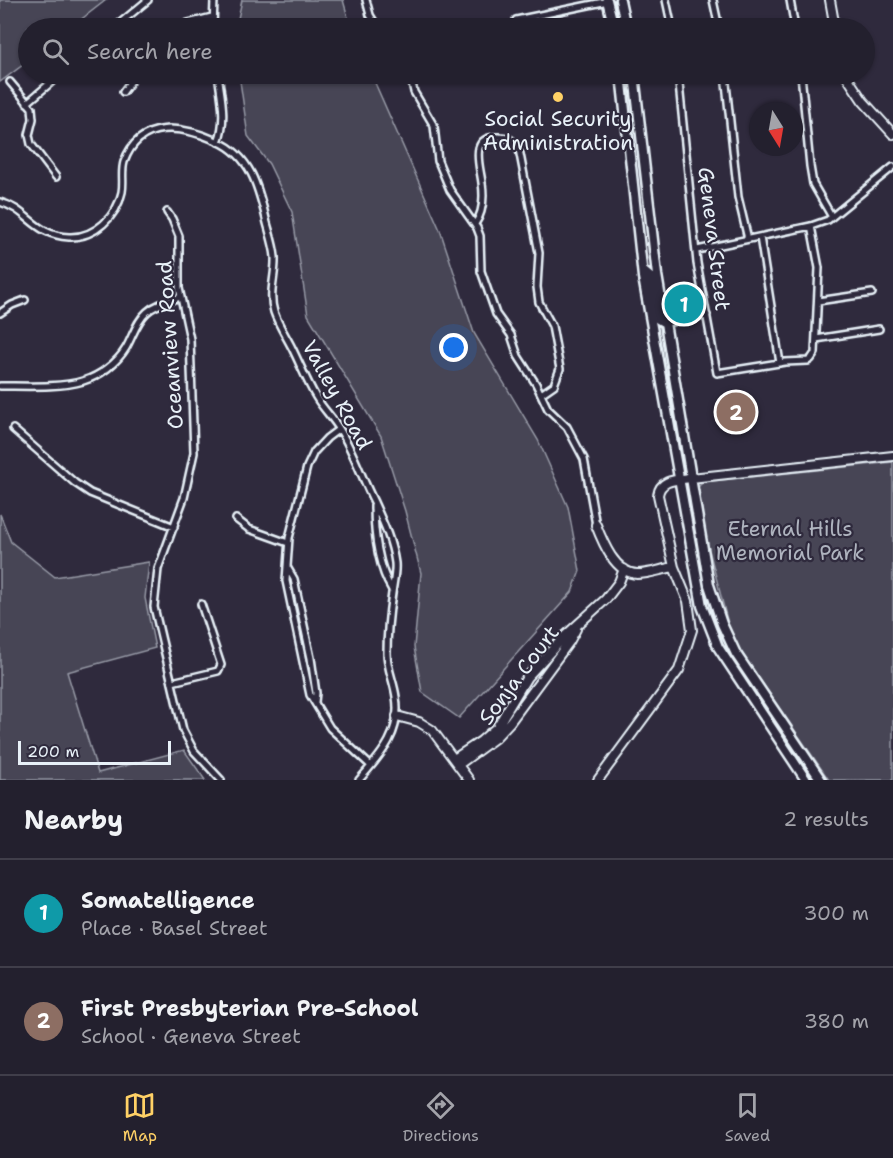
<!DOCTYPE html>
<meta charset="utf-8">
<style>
body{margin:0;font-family:"Shantell Sans",sans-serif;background:#2b2836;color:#f1f3f6}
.compass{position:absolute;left:749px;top:102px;width:54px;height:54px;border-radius:50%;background:#23202e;box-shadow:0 2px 4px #0004;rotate:169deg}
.scale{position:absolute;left:18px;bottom:15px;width:153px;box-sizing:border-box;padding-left:6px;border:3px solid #e8f1f8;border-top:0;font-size:16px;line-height:21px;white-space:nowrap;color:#e8f1f8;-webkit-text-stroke:4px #2f2a3d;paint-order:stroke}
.you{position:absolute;left:454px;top:348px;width:21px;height:21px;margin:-15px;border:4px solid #fff;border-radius:50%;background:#1a73e8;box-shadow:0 0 0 9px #1a73e833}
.badge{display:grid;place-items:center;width:39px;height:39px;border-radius:50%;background:#ffd166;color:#fff;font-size:20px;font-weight:700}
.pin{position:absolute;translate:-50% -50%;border:3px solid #fff;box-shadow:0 2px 6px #0006}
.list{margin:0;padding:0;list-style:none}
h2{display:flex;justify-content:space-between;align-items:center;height:78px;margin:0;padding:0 24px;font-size:26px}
h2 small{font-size:20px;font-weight:400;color:#a3a3aa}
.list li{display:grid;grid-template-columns:39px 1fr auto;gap:18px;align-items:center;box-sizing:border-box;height:108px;padding:0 24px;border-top:2px solid #403e4a}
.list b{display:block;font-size:22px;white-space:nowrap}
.list p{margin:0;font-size:20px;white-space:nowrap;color:#a3a3aa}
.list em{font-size:20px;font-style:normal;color:#a3a3aa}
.icon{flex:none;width:33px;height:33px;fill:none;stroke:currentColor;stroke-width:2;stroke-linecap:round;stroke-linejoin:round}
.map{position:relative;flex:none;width:893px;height:780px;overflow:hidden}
.search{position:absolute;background:#23202e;box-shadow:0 2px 4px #0004;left:18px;right:18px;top:18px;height:66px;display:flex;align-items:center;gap:15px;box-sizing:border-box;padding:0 21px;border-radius:33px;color:#a3a3aa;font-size:22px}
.sheet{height:294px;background:#23202e}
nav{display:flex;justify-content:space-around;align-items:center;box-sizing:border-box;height:84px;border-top:2px solid #403e4a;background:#23202e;font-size:16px;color:#a3a3aa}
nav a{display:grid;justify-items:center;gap:3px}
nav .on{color:#ffd166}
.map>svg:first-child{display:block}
.green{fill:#464455;stroke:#979aa6;stroke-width:1.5}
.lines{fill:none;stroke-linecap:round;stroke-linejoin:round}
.street-casing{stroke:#e8f1f8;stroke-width:10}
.secondary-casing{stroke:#e8f1f8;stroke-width:12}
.primary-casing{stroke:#e8f1f8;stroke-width:13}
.street{stroke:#2f2a3d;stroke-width:5}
.secondary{stroke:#2f2a3d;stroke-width:8}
.primary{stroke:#2f2a3d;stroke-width:8}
.poi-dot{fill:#ffd166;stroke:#2f2a3d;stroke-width:2}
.labels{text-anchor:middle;stroke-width:4.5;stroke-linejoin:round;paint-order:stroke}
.poi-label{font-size:21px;fill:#e8f1f8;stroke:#2f2a3d}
.street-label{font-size:21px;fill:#e8f1f8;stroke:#2f2a3d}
.park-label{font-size:21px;fill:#afb4bf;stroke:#2f2a3d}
</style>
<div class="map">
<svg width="893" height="780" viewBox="0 0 893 780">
<rect width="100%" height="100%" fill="#2f2a3d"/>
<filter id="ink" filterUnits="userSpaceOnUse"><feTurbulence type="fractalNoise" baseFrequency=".0167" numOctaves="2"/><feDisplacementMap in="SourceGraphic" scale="12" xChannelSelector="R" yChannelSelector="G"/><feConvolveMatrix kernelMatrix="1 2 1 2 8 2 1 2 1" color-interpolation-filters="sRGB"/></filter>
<g filter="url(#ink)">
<!-- green -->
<path class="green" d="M 0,0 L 106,0 L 70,28 L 28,28 L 28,61 L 0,82 Z
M 242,0 L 343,0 L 351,28 L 236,28 Z
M 239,74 L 371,74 L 440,230 L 474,333 L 538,440 L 568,507 L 580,571 L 572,592 L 459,718 L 422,692 L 414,647 L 421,573 L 405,511 L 381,436 L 308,315 L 292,212 L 269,164 L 248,136 Z
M 893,462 L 893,780 L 829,780 L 732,639 L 706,538 L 698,487 L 703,482 Z
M 0,514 L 11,542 L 55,577 L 149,562 L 145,598 L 155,648 L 67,672 L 98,773 L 184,750 L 205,780 L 0,780 Z"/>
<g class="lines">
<defs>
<path id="street" d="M 366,0 L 370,15 L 378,28
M 666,0 L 672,28
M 713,0 L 719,28
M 790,0 L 795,28
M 516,20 L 608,1
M 114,28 L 148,0
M 177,28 L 188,23 L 212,17
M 213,28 L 214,0
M 410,74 L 414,92 L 434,126 L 438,161 L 450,190 L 477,228 L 480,236 L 481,271 L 496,314 L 511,335 L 518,356 L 536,384 L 548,409 L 567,427 L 584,459 L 596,525
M 678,74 L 697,263 L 717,373 L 785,362 L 808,361 L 811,359 L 815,353 L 819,268 L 811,226
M 725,74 L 738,197 L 748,239
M 801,74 L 810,166 L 813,184 L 832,217
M 10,82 L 32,108 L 33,119 L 29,135 L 31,144 L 56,177
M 123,92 L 136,74
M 27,103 L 61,74
M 218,142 C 227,119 221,97 218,74
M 0,202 C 29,210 33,235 69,237 C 95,238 117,216 122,192 C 124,182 121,172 124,162 C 140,118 183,126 217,141 C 252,156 259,190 267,223 C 270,234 274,246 275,257 C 276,276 268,293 274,312 C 278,324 286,336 292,348 C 300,364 307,382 316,397 C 323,409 333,418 340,430 C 354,453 362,478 374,502 C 383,522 392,541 395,563 C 396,573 393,583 392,593 C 389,613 387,633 387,653 C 387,668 394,682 396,697 C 402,733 381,755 359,780
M 167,212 L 172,219 L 179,236 L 179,288 L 190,339 L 194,453 L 184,498 L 158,569 L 154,607 L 183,730 L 194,751 L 221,780
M 475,224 C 483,213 484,197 482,183 C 480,165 468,135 500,137 C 509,137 515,141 519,149 L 539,253 L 537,287 L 539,302 L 552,326 L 560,369 L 554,385 L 541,394
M 760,237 L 780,363
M 697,250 L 811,226 L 828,220 L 893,167
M 818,301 L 872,293
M 0,313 L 12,305 L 25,300
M 665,323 L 707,315
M 816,339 L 879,329
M 0,386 C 24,386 61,388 83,381 C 100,376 117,363 126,348 C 133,336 136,322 147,312 C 156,304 169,301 181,297
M 13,429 L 75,483 L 90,493 L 174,527
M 339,429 L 327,438 L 314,452 L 307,467 L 289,538 L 286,581 L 310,695 L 330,728 L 371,766
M 374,505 C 374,532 378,567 392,590
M 236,519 L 249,529 L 288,543
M 287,567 L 294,579 L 311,658 L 316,693 L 315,702
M 172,682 L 218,671 L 221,665 L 201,604"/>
<path id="secondary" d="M 830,0 L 835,28
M 845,74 L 863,101 L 893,134
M 596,525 C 603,543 615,573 637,574 C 649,574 662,569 674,567
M 397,716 L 419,722 L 432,730 L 469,780
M 454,759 L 481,741 L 497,727 L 527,677 L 564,637 L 606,599 L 619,582 L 624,569
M 458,765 L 495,738 L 510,722 L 569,642 L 576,629
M 598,780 L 679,670 L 692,630 L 688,601 L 674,567 L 658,495 C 660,479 677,480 691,478 L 893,456"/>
<path id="primary" d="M 607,0 L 614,28
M 620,0 L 626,28
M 621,74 L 643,277 L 702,606 L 718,647 L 806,780
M 634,74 L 657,275 L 709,585 L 722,624 L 736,654 L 821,780
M 643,271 L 650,277 L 658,319 L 665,323"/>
</defs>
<!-- street casing -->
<use href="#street" class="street-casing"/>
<!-- secondary casing -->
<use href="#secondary" class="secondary-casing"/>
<!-- primary casing -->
<use href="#primary" class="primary-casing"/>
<!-- street -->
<use href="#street" class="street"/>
<!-- secondary -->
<use href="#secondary" class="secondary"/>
<!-- primary -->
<use href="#primary" class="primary"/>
</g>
</g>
<!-- markers -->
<circle class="poi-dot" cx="558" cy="97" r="6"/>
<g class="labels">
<!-- poi labels -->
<g class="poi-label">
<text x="558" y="126">Social Security<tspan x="558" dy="24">Administration</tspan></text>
</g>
<!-- street labels -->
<g class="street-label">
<text transform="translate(714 239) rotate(83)" y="7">Geneva Street</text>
<text transform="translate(170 345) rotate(-94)" y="7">Oceanview Road</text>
<text transform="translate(337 395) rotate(61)" y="7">Valley Road</text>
<text transform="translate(519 675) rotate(-53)" y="7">Sonja Court</text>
</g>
<!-- park labels -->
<g class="park-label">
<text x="790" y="536">Eternal Hills<tspan x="790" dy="24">Memorial Park</tspan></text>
</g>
</g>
</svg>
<svg class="compass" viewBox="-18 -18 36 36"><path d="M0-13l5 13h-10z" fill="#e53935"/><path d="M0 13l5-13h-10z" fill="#a3a3aa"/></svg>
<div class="scale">200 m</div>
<div class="you"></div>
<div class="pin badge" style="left:684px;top:304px;background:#0f9aa8">1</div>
<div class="pin badge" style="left:736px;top:412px;background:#8d6e63">2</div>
<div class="search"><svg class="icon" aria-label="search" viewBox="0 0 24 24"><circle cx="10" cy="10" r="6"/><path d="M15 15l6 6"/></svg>Search here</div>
</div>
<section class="sheet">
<h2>Nearby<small>2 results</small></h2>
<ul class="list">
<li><span class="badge" style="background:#0f9aa8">1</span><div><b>Somatelligence</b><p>Place · Basel Street</p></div><em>300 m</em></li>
<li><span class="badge" style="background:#8d6e63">2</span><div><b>First Presbyterian Pre-School</b><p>School · Geneva Street</p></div><em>380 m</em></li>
</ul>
</section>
<nav>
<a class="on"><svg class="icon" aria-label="map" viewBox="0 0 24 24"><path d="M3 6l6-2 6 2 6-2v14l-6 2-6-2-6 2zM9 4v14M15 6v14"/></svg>Map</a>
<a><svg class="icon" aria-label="directions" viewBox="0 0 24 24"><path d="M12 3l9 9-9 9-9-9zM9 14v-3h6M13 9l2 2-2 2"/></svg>Directions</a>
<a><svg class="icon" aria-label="saved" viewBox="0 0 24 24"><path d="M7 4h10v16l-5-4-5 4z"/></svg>Saved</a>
</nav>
